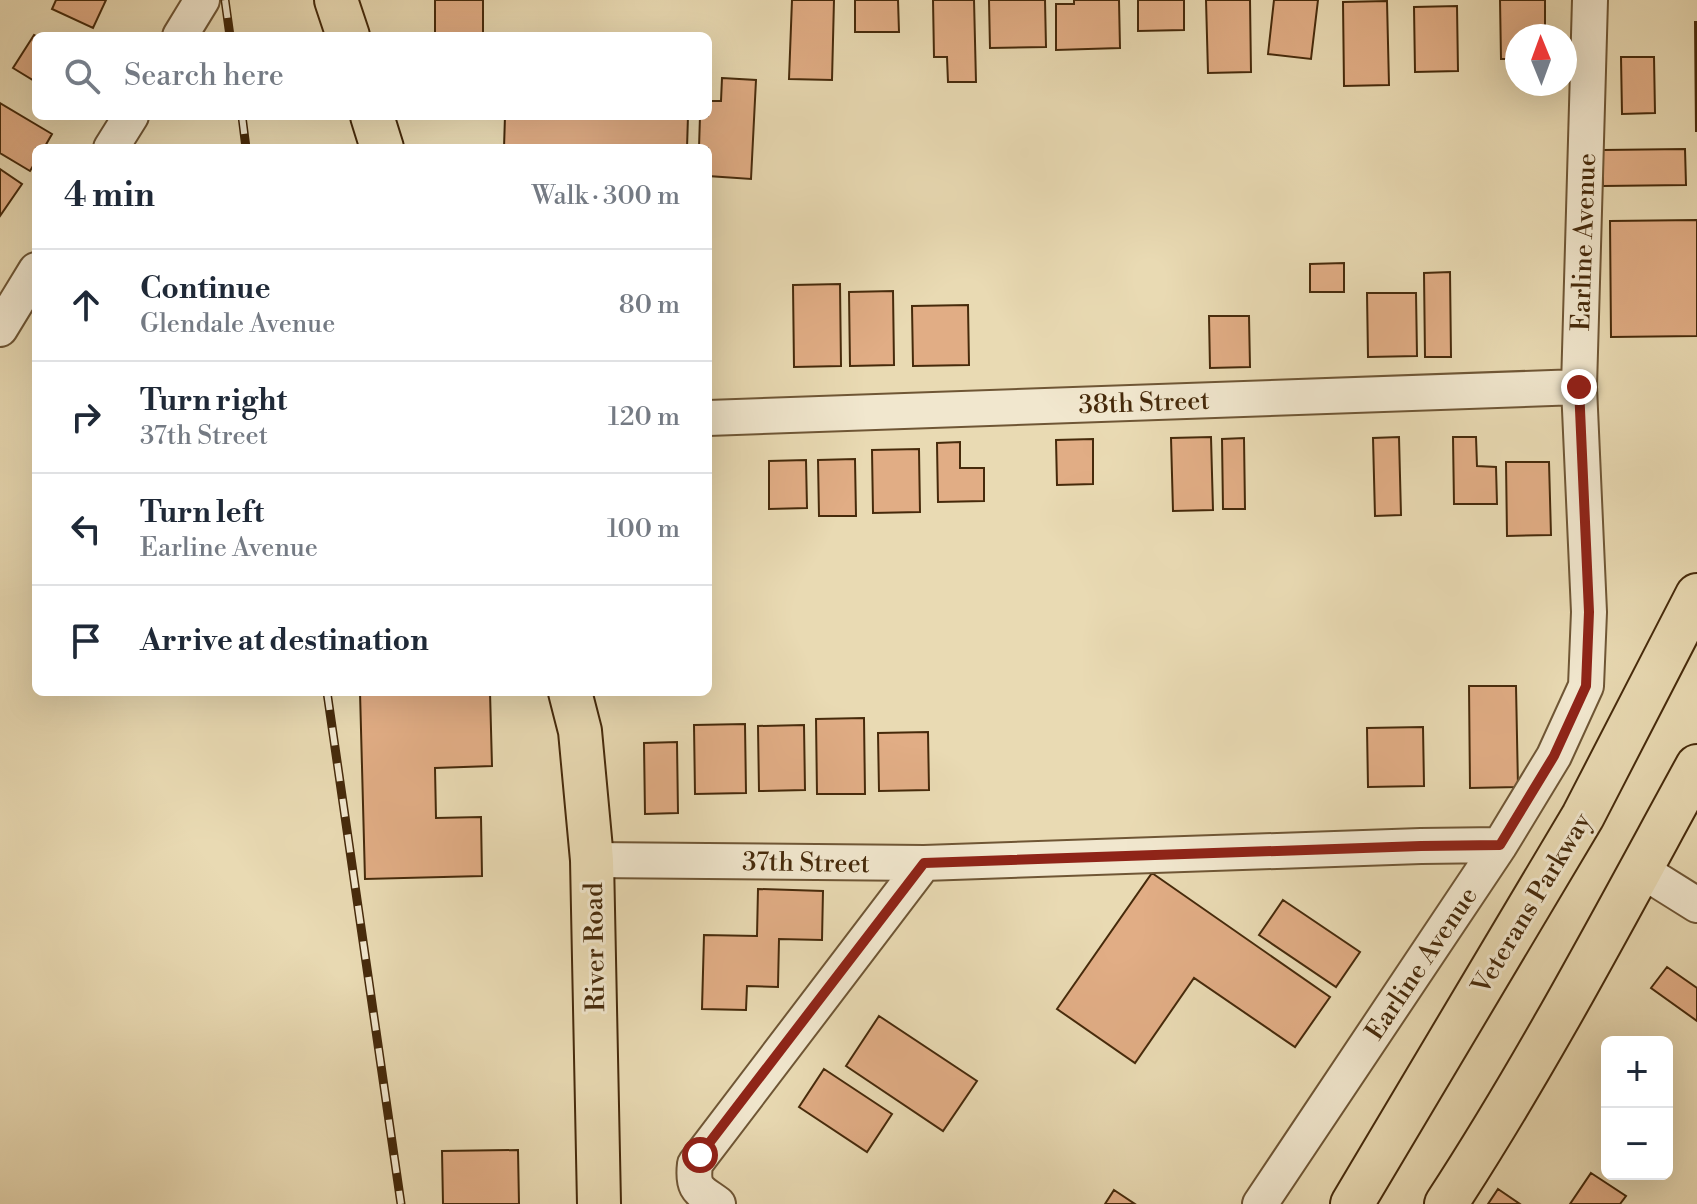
<!DOCTYPE html>
<meta charset="utf-8">
<style>
body{margin:0;font-family:"Libre Bodoni",serif;background:#f6f6f7;color:#1f2937}
.controls{position:absolute;right:24px;bottom:24px;display:grid;overflow:hidden;border-radius:12px;box-shadow:0 8px 32px #0002}
.controls button{width:72px;height:72px;display:grid;place-items:center;padding:0;border:0;border-bottom:2px solid #e0e1e3;background:#fff;color:#1f2937;font:40px sans-serif}
.compass{position:absolute;left:1505px;top:24px;width:72px;height:72px;border-radius:50%;background:#fff;box-shadow:0 8px 32px #0002;rotate:359deg}
.stop{position:absolute;width:24px;height:24px;margin:-18px;border:6px solid #8f2418;border-radius:50%;background:#fff}
.stop.end{background:#8f2418;border-color:#fff;box-shadow:0 2px 8px #0008}
.list{margin:0;padding:0;list-style:none}
h2{display:flex;justify-content:space-between;align-items:center;height:104px;margin:0;padding:0 32px;font-size:34px}
h2 small{font-size:26px;font-weight:400;color:#747a83}
.list li{display:grid;grid-template-columns:52px 1fr auto;gap:24px;align-items:center;box-sizing:border-box;height:112px;padding:0 32px;border-top:2px solid #e0e1e3}
.list b{display:block;font-size:30px;white-space:nowrap}
.list p{margin:0;font-size:26px;white-space:nowrap;color:#747a83}
.list em{font-size:26px;font-style:normal;color:#747a83}
.icon{flex:none;width:44px;height:44px;fill:none;stroke:currentColor;stroke-width:2;stroke-linecap:round;stroke-linejoin:round}
.map{position:relative;flex:none;width:1697px;height:1204px;overflow:hidden}
.search{position:absolute;background:#fff;box-shadow:0 8px 32px #0002;left:32px;top:32px;width:680px;height:88px;display:flex;align-items:center;gap:20px;box-sizing:border-box;padding:0 28px;border-radius:12px;color:#747a83;font-size:30px}
.panel{position:absolute;background:#fff;box-shadow:0 8px 32px #0002;left:32px;top:144px;width:680px;height:552px;border-radius:12px}
.map>svg:first-child{display:block}
.building{fill:#e1ad85;stroke:#462a0b;stroke-width:2}
.lines{fill:none;stroke-linecap:round;stroke-linejoin:round}
.minor-casing{stroke:#6f5635;stroke-width:38}
.major-casing{stroke:#462a0b;stroke-width:46}
.minor{stroke:#f1e7ce;stroke-width:34}
.major{stroke:#e9dab3;stroke-width:42}
.rail-casing{stroke:#462a0b;stroke-width:9}
.rail{stroke:#f1e7ce;stroke-width:6;stroke-dasharray:18;stroke-linecap:butt}
.route{stroke:#8f2418;stroke-width:10}
.labels{text-anchor:middle;stroke-width:6;stroke-linejoin:round;paint-order:stroke}
.street-label{font-size:26px;fill:#462a0b;stroke:#f1e7ce}
</style>
<div class="map">
<svg width="1697" height="1204" viewBox="0 0 1697 1204">
<rect width="100%" height="100%" fill="#e9dab3"/>
<filter id="stains"><feTurbulence type="fractalNoise" baseFrequency=".0025" numOctaves="4"/><feColorMatrix values="0 0 0 0 .2 0 0 0 0 .09 0 0 0 0 .02 0 0 0 .5 -.17"/></filter>
<radialGradient id="worn" r=".72"><stop offset=".6" stop-color="#630" stop-opacity="0"/><stop offset="1" stop-color="#630" stop-opacity=".3"/></radialGradient>
<!-- building -->
<path class="building" d="M 56,0 L 106,0 L 93,28 L 52,9 Z
M 435,0 L 483,0 L 483,36 L 435,36 Z
M 792,0 L 834,0 L 832,80 L 789,79 Z
M 855,0 L 898,0 L 899,32 L 855,32 Z
M 933,0 L 974,0 L 976,82 L 948,82 L 947,57 L 934,57 Z
M 989,0 L 1045,0 L 1046,47 L 990,48 Z
M 1074,0 L 1119,0 L 1120,48 L 1056,50 L 1056,4 L 1074,4 Z
M 1138,0 L 1184,0 L 1184,30 L 1138,31 Z
M 1206,0 L 1250,0 L 1251,72 L 1208,73 Z
M 1274,0 L 1318,0 L 1311,59 L 1268,54 Z
M 1500,0 L 1545,0 L 1545,36 L 1517,36 L 1517,59 L 1501,59 Z
M 1387,1 L 1389,85 L 1344,86 L 1343,2 Z
M 1457,6 L 1458,71 L 1415,72 L 1414,7 Z
M 1695,22 L 1697,22 L 1697,131 L 1696,131 Z
M 34,35 L 36,36 L 36,82 L 13,68 Z
M 1621,57 L 1654,57 L 1655,113 L 1622,114 Z
M 722,78 L 756,80 L 751,179 L 708,176 L 708,148 L 699,148 L 700,116 L 708,116 L 708,101 L 721,101 Z
M 0,103 L 52,134 L 44,148 L 36,148 L 36,161 L 30,171 L 0,153 Z
M 505,116 L 688,116 L 687,148 L 504,148 Z
M 1685,149 L 1686,185 L 1603,186 L 1603,150 Z
M 0,169 L 22,184 L 0,216 Z
M 1697,220 L 1697,336 L 1611,337 L 1610,221 Z
M 1344,263 L 1344,292 L 1310,292 L 1310,264 Z
M 1450,272 L 1451,357 L 1425,357 L 1424,273 Z
M 840,284 L 841,366 L 794,367 L 793,285 Z
M 893,291 L 894,365 L 850,366 L 849,292 Z
M 1367,293 L 1416,293 L 1417,356 L 1368,357 Z
M 968,305 L 969,365 L 913,366 L 912,306 Z
M 1209,316 L 1249,316 L 1250,367 L 1210,368 Z
M 1211,437 L 1213,510 L 1173,511 L 1171,438 Z
M 1399,437 L 1401,515 L 1375,516 L 1373,438 Z
M 1453,437 L 1476,437 L 1477,466 L 1496,467 L 1497,504 L 1454,504 Z
M 1244,438 L 1245,509 L 1223,509 L 1222,439 Z
M 1093,439 L 1093,484 L 1057,485 L 1056,440 Z
M 960,442 L 960,468 L 984,468 L 984,501 L 938,502 L 937,443 Z
M 919,449 L 920,512 L 873,513 L 872,450 Z
M 855,459 L 856,516 L 819,516 L 818,460 Z
M 806,460 L 807,508 L 769,509 L 769,461 Z
M 1506,462 L 1549,462 L 1551,535 L 1507,536 Z
M 1469,686 L 1516,686 L 1518,787 L 1470,788 Z
M 360,692 L 490,692 L 492,766 L 435,768 L 436,818 L 481,817 L 482,876 L 365,879 Z
M 864,718 L 865,794 L 817,794 L 816,719 Z
M 745,724 L 746,793 L 695,794 L 694,725 Z
M 804,725 L 805,790 L 759,791 L 758,726 Z
M 1423,727 L 1424,786 L 1368,787 L 1367,728 Z
M 928,732 L 929,790 L 879,791 L 878,733 Z
M 677,742 L 678,813 L 645,814 L 644,743 Z
M 1152,873 L 1330,997 L 1295,1047 L 1194,978 L 1135,1063 L 1057,1009 Z
M 758,889 L 823,891 L 822,940 L 779,939 L 778,987 L 747,986 L 746,1010 L 702,1009 L 704,935 L 757,936 Z
M 1283,900 L 1360,952 L 1336,987 L 1259,935 Z
M 1667,967 L 1697,988 L 1697,1021 L 1651,988 Z
M 879,1016 L 977,1081 L 943,1131 L 846,1066 Z
M 824,1069 L 892,1114 L 867,1152 L 799,1107 Z
M 518,1150 L 519,1204 L 443,1204 L 442,1151 Z
M 1591,1173 L 1626,1196 L 1620,1204 L 1570,1204 Z
M 1498,1189 L 1520,1204 L 1488,1204 Z
M 1114,1190 L 1135,1204 L 1105,1204 Z"/>
<g class="lines">
<defs>
<path id="minor" d="M 180,36 L 202,0
M 111,148 L 131,116
M 0,329 L 36,270
M 708,418 L 1579,387
M 592,860 L 924,863 L 1421,846 L 1500,845
M 1641,870 L 1697,905
M 718,1204 C 699,1190 692,1190 695,1164 L 924,863
M 1260,1204 L 1500,845 L 1554,756 L 1586,686 L 1589,612 L 1579,387 L 1590,0"/>
<path id="major" d="M 336,0 L 348,36
M 372,116 L 382,148
M 570,692 L 580,731 L 592,860 L 599,1204
M 1352,1204 L 1583,816 L 1697,595
M 1446,1204 C 1538,1063 1616,914 1697,766"/>
</defs>
<!-- minor casing -->
<use href="#minor" class="minor-casing"/>
<!-- major casing -->
<use href="#major" class="major-casing"/>
<!-- minor -->
<use href="#minor" class="minor"/>
<!-- major -->
<use href="#major" class="major"/>
<defs>
<path id="rail" d="M 225,0 L 230,36
M 242,116 L 246,148
M 327,692 L 401,1204"/>
</defs>
<!-- rail casing -->
<use href="#rail" class="rail-casing"/>
<!-- rail -->
<use href="#rail" class="rail"/>
</g>
<g class="lines">
<!-- route -->
<path class="route" d="M 700,1155 L 924,863 L 1421,846 L 1500,845 L 1554,756 L 1586,686 L 1589,612 L 1579,387"/>
</g>
<g class="labels">
<!-- street labels -->
<g class="street-label">
<text transform="translate(1583 242) rotate(-88)" y="9">Earline Avenue</text>
<text transform="translate(1144 402) rotate(-2)" y="9">38th Street</text>
<text transform="translate(806 862) rotate(1)" y="9">37th Street</text>
<text transform="translate(1531 903) rotate(-59)" y="9">Veterans Parkway</text>
<text transform="translate(594 947) rotate(-91)" y="9">River Road</text>
<text transform="translate(1421 963) rotate(-56)" y="9">Earline Avenue</text>
</g>
</g>
<rect width="100%" height="100%" filter="url(#stains)"/>
<rect width="100%" height="100%" fill="url(#worn)"/>
</svg>
<div class="controls">
<button>+</button>
<button>−</button>
</div>
<svg class="compass" viewBox="-18 -18 36 36"><path d="M0-13l5 13h-10z" fill="#e53935"/><path d="M0 13l5-13h-10z" fill="#747a83"/></svg>
<div class="stop" style="left:700px;top:1155px"></div>
<div class="stop end" style="left:1579px;top:387px"></div>
<div class="search"><svg class="icon" aria-label="search" viewBox="0 0 24 24"><circle cx="10" cy="10" r="6"/><path d="M15 15l6 6"/></svg>Search here</div>
<section class="panel">
<h2>4 min<small>Walk · 300 m</small></h2>
<ul class="list">
<li><svg class="icon" aria-label="ahead" viewBox="0 0 24 24"><path d="M12 20V5M6 11l6-6 6 6"/></svg><div><b>Continue</b><p>Glendale Avenue</p></div><em>80 m</em></li>
<li><svg class="icon" aria-label="right" viewBox="0 0 24 24"><path d="M7 20v-9h11M14 6l5 5-5 5"/></svg><div><b>Turn right</b><p>37th Street</p></div><em>120 m</em></li>
<li><svg class="icon" aria-label="left" viewBox="0 0 24 24"><path d="M17 20v-9H6M10 6l-5 5 5 5"/></svg><div><b>Turn left</b><p>Earline Avenue</p></div><em>100 m</em></li>
<li><svg class="icon" aria-label="arrive" viewBox="0 0 24 24"><path d="M6 21V4h12l-3 4 3 4H6"/></svg><div><b>Arrive at destination</b></div></li>
</ul>
</section>
</div>
